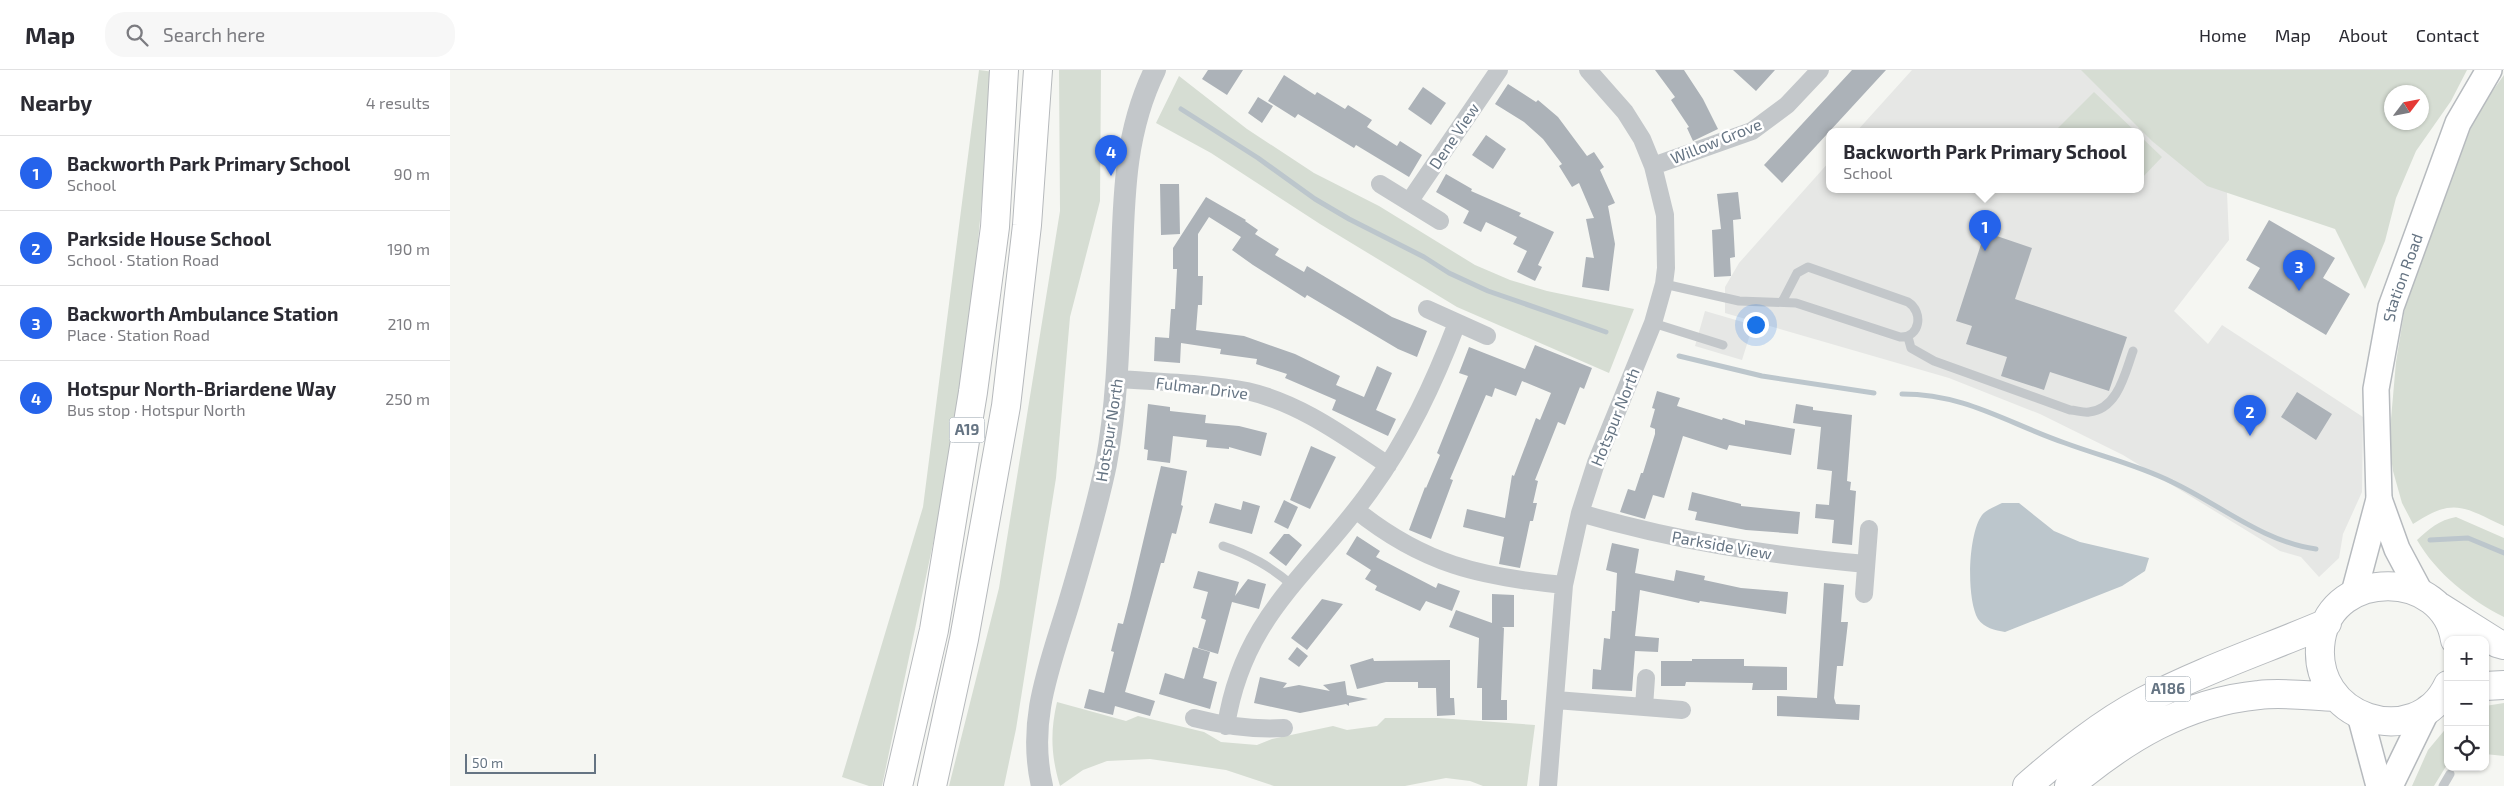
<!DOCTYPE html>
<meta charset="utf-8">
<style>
body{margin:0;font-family:"Exo 2",sans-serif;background:#f7f7f7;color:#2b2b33}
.controls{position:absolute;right:15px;bottom:15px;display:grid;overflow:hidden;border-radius:10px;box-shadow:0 1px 4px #0004}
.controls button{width:45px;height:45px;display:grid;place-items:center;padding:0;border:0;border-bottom:1px solid #e1e1e2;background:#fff;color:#2b2b33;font:25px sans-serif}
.compass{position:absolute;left:1934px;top:15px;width:45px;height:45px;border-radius:50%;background:#fff;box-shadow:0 1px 4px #0004;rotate:58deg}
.scale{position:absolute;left:15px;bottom:12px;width:131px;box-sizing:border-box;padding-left:5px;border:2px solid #657483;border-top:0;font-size:14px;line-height:18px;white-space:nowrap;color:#657483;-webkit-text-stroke:4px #fff;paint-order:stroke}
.you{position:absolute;left:1305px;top:254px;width:18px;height:18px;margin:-12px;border:4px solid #fff;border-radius:50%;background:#1a73e8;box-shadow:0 0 0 8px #1a73e833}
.badge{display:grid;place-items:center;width:32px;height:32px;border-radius:50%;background:#2563eb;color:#fff;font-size:16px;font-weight:700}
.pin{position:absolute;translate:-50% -41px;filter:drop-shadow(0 1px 2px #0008)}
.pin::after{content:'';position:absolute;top:26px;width:18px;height:15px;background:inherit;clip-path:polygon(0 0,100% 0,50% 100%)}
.popup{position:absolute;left:1376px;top:58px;width:318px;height:65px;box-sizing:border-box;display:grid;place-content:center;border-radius:10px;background:#fff;filter:drop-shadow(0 1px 4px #0005);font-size:16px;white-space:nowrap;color:#7c7c81}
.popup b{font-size:19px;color:#2b2b33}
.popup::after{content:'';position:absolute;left:50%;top:100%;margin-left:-10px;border:10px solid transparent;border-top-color:#fff}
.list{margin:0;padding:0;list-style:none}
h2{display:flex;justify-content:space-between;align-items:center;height:65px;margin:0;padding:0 20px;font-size:21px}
h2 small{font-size:16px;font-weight:400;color:#7c7c81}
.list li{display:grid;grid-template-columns:32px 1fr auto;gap:15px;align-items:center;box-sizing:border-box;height:75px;padding:0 20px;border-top:1px solid #e1e1e2}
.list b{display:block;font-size:19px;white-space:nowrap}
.list p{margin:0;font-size:16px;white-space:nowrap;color:#7c7c81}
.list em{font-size:16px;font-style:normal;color:#7c7c81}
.icon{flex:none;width:28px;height:28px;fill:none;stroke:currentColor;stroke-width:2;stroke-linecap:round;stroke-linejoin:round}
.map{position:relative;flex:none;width:2054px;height:716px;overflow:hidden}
header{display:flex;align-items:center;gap:30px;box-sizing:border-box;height:70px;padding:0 25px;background:#fff;border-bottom:1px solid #e1e1e2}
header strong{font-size:24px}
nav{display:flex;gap:28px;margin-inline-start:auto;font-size:18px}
.search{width:350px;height:45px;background:#f7f7f7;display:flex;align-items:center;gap:12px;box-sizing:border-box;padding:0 18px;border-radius:20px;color:#7c7c81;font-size:19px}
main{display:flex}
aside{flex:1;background:#fff}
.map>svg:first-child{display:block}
.built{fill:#e6e7e5}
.green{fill:#d6ddd3;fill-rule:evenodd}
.water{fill:#bcc6cc}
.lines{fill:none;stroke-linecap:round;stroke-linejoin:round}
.stream{stroke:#bcc6cc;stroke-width:5}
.building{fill:#acb2b8}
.secondary-casing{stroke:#b6babe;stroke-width:28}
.primary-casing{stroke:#b6babe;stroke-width:30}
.trunk-casing{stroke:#b6b9bc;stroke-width:30}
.service{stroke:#c3c7ca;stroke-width:9}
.minor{stroke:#c3c7ca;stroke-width:18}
.tertiary{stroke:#c3c7ca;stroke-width:22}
.secondary{stroke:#fff;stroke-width:25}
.primary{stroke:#fff;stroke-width:28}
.trunk{stroke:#fff;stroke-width:28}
.labels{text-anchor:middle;stroke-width:5;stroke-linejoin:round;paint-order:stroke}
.shield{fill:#fff;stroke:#939ea8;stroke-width:1}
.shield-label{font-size:15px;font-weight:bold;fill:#657483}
.street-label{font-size:16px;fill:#657483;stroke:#fff}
</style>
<header>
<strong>Map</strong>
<div class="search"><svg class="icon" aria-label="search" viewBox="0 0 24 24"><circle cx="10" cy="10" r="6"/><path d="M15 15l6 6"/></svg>Search here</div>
<nav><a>Home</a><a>Map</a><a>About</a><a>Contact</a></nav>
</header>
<main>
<aside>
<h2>Nearby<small>4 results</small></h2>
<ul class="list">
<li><span class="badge">1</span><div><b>Backworth Park Primary School</b><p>School</p></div><em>90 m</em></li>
<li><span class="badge">2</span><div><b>Parkside House School</b><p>School · Station Road</p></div><em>190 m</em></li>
<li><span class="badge">3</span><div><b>Backworth Ambulance Station</b><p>Place · Station Road</p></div><em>210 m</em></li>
<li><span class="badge">4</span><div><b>Hotspur North-Briardene Way</b><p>Bus stop · Hotspur North</p></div><em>250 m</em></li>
</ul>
</aside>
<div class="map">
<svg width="2054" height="716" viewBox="0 0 2054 716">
<rect width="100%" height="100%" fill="#f5f6f2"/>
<!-- built -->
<path class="built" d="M 1462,0 L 1664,0 L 1777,122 L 1779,170 L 1724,241 L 1758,274 L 1772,255 L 1913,347 L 1912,422 L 1893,464 L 1889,488 L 1869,507 L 1851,487 L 1830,481 L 1673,385 L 1590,344 L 1499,308 L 1275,243 L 1275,217 L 1289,193 L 1380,91 L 1380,120 L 1690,120 L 1690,62 L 1406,62 Z
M 1255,241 L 1303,255 L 1292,290 L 1245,276 Z"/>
<!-- green -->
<path class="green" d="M 529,0 L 544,2 L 523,224 L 505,369 L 432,716 L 419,716 L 392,707 L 473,437 Z
M 609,0 L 651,0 L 650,131 L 620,247 L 606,408 L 566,659 L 554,716 L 499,716 L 549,518 L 610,141 Z
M 1631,0 L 2017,0 L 2001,31 L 1966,81 L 1946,128 L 1935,171 L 1915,219 L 1885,159 L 1757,116 L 1702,71 ZM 1942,22 L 1972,22 L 1972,52 L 1942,52 Z
M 2054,5 L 2054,456 C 2013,437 2004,427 1963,454 L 1952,433 L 1943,401 L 1939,372 L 1946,292 L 1956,231 L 2026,44 Z
M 729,6 L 797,59 L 864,103 L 929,136 L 1025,195 L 1060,210 L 1097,221 L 1184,239 L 1159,303 L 1007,237 L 870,154 L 761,83 L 706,53 Z
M 1644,22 L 1686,62 L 1609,62 L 1606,60 Z
M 1690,66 L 1712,87 L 1690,110 Z
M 2006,447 L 2054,468 L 2054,547 C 2020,530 1986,503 1967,470 C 1979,459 1989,450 2006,447 Z
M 607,632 L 676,651 L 688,646 L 754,662 L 771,672 L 807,675 L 822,669 L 883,656 L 897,660 L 927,656 L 935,648 L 988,648 L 1085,655 L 1077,716 L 1033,716 L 1020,711 L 996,708 L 955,716 L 824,716 L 776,700 L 700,689 L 657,691 L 633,700 L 610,716 C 601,686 600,662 607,632 Z
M 2054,633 L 2054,686 L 2035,684 L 2035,636 Z
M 1998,656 L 1998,693 L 1984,716 L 1962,716 L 1978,680 Z"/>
<!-- water -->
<path class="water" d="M 1552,433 L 1569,433 L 1604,461 L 1630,472 L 1699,488 L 1695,501 L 1672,516 L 1555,562 C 1545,560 1534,558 1528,549 C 1516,528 1518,464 1532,445 C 1536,440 1546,436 1552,433 Z"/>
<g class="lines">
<!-- stream -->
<path class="stream" d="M 731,39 L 808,88 L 865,129 L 899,149 L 974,187 L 999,203 L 1038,221 L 1156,262
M 1229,286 L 1312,306 L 1424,323
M 1452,324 C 1516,324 1557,353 1615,373 C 1650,386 1688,395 1722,412 C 1769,434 1813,472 1866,479
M 1980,470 L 2018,468 L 2054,483"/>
</g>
<!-- building -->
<path class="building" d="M 758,0 L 793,0 L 777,25 L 752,9 Z
M 1205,0 L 1234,0 L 1253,29 L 1268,59 L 1243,71 L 1237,58 L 1239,57 L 1221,30 L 1225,27 Z
M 1283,0 L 1325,0 L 1306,21 Z
M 1402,0 L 1436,0 L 1332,113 L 1314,95 Z
M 834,5 L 865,25 L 867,22 L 895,39 L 898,35 L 922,50 L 917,57 L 947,76 L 950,71 L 972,85 L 959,107 L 906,75 L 904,78 L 848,44 L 845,48 L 818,31 Z
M 1058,14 L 1086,32 L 1088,30 L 1108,47 L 1137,86 L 1144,82 L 1154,97 L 1150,100 L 1165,133 L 1158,136 L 1165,174 L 1159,221 L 1132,217 L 1136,187 L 1144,188 L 1136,149 L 1144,148 L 1129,113 L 1122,117 L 1109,96 L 1112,94 L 1093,69 L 1074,52 L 1045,34 Z
M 973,17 L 996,33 L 981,55 L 958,39 Z
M 808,27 L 823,36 L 812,53 L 798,43 Z
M 1036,65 L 1056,79 L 1043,99 L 1022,85 Z
M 996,104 L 1022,119 L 1021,121 L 1071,143 L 1069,146 L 1104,162 L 1088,195 L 1092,197 L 1085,211 L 1067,202 L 1077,181 L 1063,174 L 1067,167 L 1036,152 L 1031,162 L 1013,153 L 1019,141 L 986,122 Z
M 710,114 L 729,114 L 730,164 L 711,165 Z
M 1288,122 L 1291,149 L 1283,150 L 1285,187 L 1280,188 L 1281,206 L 1264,207 L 1262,160 L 1271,159 L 1267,124 Z
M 756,127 L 796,150 L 795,151 L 808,160 L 805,164 L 829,179 L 825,185 L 854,202 L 857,196 L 942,247 L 977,261 L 967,287 L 948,279 L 857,225 L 855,228 L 803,195 L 782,180 L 791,167 L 759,147 L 748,164 L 748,206 L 753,206 L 752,235 L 748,235 L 746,260 L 794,266 L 845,284 L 890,306 L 886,315 L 914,327 L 927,296 L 942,303 L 926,340 L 946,349 L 938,366 L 882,340 L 886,330 L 835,308 L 837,304 L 806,294 L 807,289 L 770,284 L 771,279 L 731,273 L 730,293 L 704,291 L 705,267 L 719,268 L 721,239 L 725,239 L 727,199 L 723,199 L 723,178 Z
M 1819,150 L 1885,188 L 1873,208 L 1900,224 L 1876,265 L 1798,218 L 1810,198 L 1796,190 Z
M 1535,162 L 1582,178 L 1565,229 L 1677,267 L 1659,321 L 1600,302 L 1594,320 L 1551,306 L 1557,287 L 1516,274 L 1522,256 L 1506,251 Z
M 1085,275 L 1142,298 L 1134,319 L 1130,317 L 1115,355 L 1108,352 L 1085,410 L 1088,411 L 1083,433 L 1087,433 L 1083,451 L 1080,451 L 1070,498 L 1049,494 L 1054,467 L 1013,457 L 1017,439 L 1055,448 L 1062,405 L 1064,406 L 1086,348 L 1090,350 L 1101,323 L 1072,311 L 1066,326 L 1045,318 L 1042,327 L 1036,325 L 1000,409 L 1003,410 L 981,469 L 959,460 L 975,417 L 976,418 L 990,385 L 987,383 L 1018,306 L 1009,303 L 1019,277 L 1075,299 Z
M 1207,321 L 1230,328 L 1227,336 L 1272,350 L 1273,348 L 1295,355 L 1295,350 L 1345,359 L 1341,385 L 1279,375 L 1277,380 L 1233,366 L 1214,428 L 1203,425 L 1195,449 L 1170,442 L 1178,419 L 1185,421 L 1191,403 L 1193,403 L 1205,364 L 1205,359 L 1200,357 L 1205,339 L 1202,338 Z
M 1847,322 L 1882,344 L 1866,370 L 1831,347 Z
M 698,334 L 720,337 L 720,341 L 756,345 L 755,353 L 789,356 L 817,363 L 811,386 L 779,377 L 779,379 L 756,377 L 757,370 L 723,366 L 720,393 L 697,390 L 698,380 L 694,379 Z
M 1346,334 L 1363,337 L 1363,340 L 1402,345 L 1397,411 L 1401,412 L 1400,420 L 1406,421 L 1402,475 L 1382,473 L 1384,450 L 1365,448 L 1366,434 L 1379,435 L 1382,401 L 1367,399 L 1371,357 L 1343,353 Z
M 861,376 L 886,387 L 860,439 L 840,430 Z
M 711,396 L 737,401 L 731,435 L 733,436 L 726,464 L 722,463 L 714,493 L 711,493 L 675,622 L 705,631 L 700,646 L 665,636 L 663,645 L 634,638 L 639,619 L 654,623 L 664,582 L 661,581 L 668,553 L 673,554 L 680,527 Z
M 1242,422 L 1291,434 L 1291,436 L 1350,442 L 1348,464 L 1296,460 L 1245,450 L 1247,442 L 1238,440 Z
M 834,430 L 848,437 L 838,459 L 824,452 Z
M 793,431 L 810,436 L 802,464 L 759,453 L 765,433 L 791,440 Z
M 834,464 L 839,464 L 852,475 L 836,496 L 819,483 Z
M 907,466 L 930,481 L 926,487 L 986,518 L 988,513 L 1010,521 L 1002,541 L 976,531 L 970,541 L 925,520 L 927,516 L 915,509 L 921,500 L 896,484 Z
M 1162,473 L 1189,479 L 1185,503 L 1224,511 L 1226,500 L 1255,506 L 1254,510 L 1291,518 L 1338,522 L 1336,544 L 1250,531 L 1249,533 L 1190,520 L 1185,566 L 1209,568 L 1208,582 L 1185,581 L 1182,621 L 1142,619 L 1143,599 L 1151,600 L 1154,568 L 1160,569 L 1162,541 L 1165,541 L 1167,503 L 1156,500 Z
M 748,501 L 789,512 L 785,526 L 798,509 L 816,514 L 809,539 L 782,532 L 768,584 L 748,578 L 756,550 L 751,548 L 758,522 L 743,518 Z
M 1374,513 L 1394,515 L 1391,552 L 1398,552 L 1393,596 L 1387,596 L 1384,628 L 1386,634 L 1410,635 L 1409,650 L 1327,646 L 1327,626 L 1367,628 Z
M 1042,524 L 1064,525 L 1064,557 L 1052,557 L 1054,558 L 1051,630 L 1057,630 L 1057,650 L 1032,650 L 1032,618 L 1027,618 L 1029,568 L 999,557 L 1006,540 L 1042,553 Z
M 872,529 L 893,534 L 857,580 L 841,568 Z
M 743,577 L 760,582 L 753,608 L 767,612 L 760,639 L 709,624 L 715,603 L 734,609 Z
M 847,577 L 858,586 L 849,597 L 838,589 Z
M 923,588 L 924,591 L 1000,590 L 1000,628 L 1004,628 L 1005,645 L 987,646 L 986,618 L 968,618 L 968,612 L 936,612 L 907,619 L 900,595 Z
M 1242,589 L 1294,589 L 1294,596 L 1337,597 L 1337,620 L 1302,620 L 1303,613 L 1236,612 L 1235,616 L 1211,616 L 1211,591 L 1242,591 Z
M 810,607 L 837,613 L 833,618 L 849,615 L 880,621 L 873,615 L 895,611 L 897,625 L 918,629 L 899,633 L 899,636 L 896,634 L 850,643 L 804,633 Z"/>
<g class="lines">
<defs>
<g id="secondary">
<path d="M 1929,429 L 1947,479 L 1971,524"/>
<path id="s1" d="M 1904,523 L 1929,429 L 1926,319 L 1941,237 L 2008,53 L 2039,0"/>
<path d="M 1910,645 L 1929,716"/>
<path d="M 1940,716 L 1978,638"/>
</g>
<path id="primary" d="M 1990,537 L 2047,573 L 2054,575
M 1998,615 C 1967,682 1858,650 1871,569 C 1883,498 1994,499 2005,570
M 2035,616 L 2054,615
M 1577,716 C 1614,684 1652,653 1694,631 C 1753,600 1816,579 1877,553
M 1619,716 C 1675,669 1735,632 1809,625 C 1834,622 1860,626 1886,627"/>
<path id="trunk" d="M 448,716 L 484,560 L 523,322 L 545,157 L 554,0
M 482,716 L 514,569 L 556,336 L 577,155 L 588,0"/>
</defs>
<!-- secondary casing -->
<use href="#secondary" class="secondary-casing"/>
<!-- primary casing -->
<use href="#primary" class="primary-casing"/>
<!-- trunk casing -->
<use href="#trunk" class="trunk-casing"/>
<!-- service -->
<path class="service" d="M 1214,214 L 1289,231 L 1346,233 L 1450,267 C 1470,268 1474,242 1458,232 L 1358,197 L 1347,203 L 1332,232
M 1203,253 L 1273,275
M 1458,267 L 1461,278 L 1484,291 L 1620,340 C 1626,340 1633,343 1639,342 C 1668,339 1675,303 1683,281
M 773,476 C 800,485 820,496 842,515
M 1993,716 L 2000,704"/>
<!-- minor -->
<path class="minor" d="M 1203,96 L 1302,61 L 1337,35 L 1370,0
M 930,114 L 990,151
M 959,132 L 1049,0
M 977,239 L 1037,266
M 668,309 C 710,312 755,313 797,321 C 850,333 894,366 938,395
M 906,440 C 973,494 1030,507 1114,515
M 1130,443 C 1226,471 1316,485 1416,494
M 1414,524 L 1419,459
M 1106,630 L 1232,640
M 1194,637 L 1196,608
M 744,648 C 775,656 803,660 834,658
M 776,656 C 793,545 860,505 920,421 C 958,369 984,313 1007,253
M 1098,716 L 1114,515 L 1130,443 L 1146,393 L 1203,253 L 1214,214 L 1216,198 L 1215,145 L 1203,96 L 1192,69 L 1175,42 L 1138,0"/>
<!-- tertiary -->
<path class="tertiary" d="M 592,716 C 577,651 599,598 618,536 C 632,489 646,442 656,394 C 669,324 669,254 672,184 C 674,120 676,59 705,0"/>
<!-- secondary -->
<use href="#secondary" class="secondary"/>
<!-- primary -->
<use href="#primary" class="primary"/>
<!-- trunk -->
<use href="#trunk" class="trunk"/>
</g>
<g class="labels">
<!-- shield labels -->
<g class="shield">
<rect x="499.5" y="347.5" width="35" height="25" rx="4"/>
<rect x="1695.5" y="606.5" width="45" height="25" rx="4"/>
</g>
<g class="shield-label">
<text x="517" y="365">A19</text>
<text x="1718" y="624">A186</text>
</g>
<!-- street labels -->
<g class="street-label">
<text transform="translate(1004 66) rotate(-56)" y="6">Dene View</text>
<text transform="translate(1266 71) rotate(-22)" y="6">Willow Grove</text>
<text dy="6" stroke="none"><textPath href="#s1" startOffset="322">Station Road</textPath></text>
<text transform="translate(752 318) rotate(7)" y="6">Fulmar Drive</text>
<text transform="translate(1165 347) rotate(-68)" y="6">Hotspur North</text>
<text transform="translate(659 360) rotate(-81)" y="6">Hotspur North</text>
<text transform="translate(1272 475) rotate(10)" y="6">Parkside View</text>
</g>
</g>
</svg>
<div class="controls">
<button>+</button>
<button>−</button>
<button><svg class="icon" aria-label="locate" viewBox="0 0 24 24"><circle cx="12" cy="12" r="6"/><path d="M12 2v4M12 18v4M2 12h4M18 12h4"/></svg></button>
</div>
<svg class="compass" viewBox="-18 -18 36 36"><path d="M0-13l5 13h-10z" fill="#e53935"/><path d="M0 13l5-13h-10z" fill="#7c7c81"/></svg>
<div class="scale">50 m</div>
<div class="you"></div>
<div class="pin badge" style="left:1535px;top:181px">1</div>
<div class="popup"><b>Backworth Park Primary School</b>School</div>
<div class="pin badge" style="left:1800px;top:366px">2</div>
<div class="pin badge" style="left:1849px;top:221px">3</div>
<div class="pin badge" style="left:661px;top:106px">4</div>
</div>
</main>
